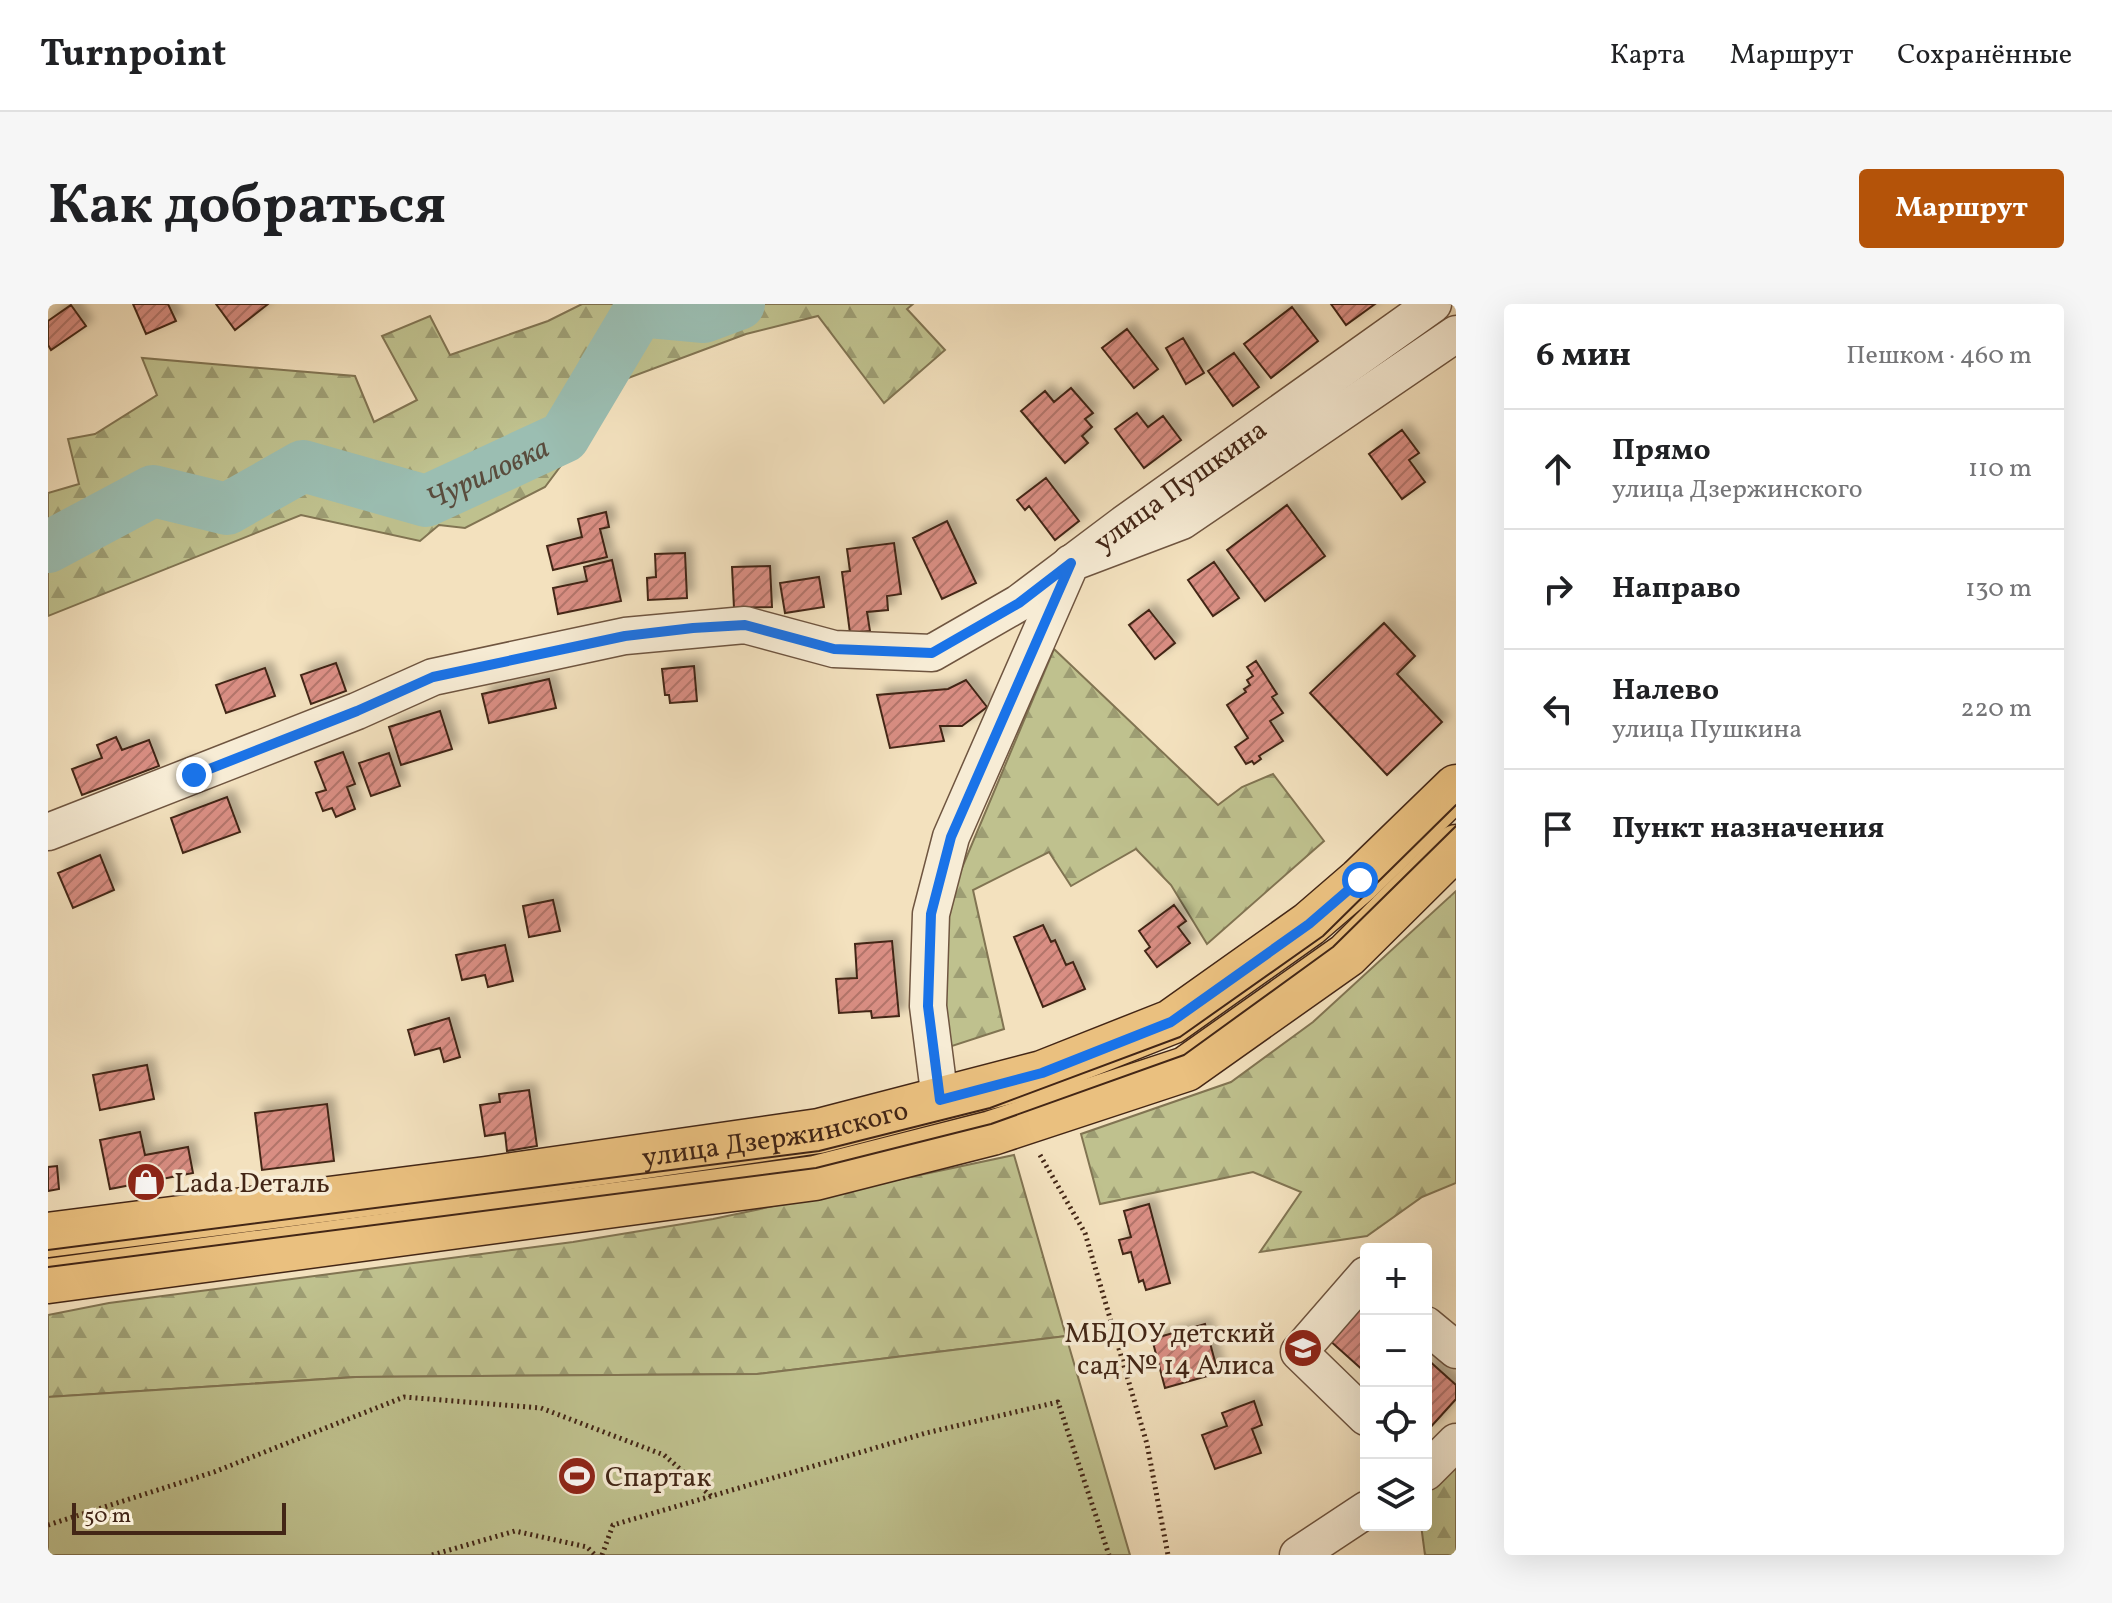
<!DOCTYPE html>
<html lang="ru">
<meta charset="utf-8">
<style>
body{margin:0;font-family:Vollkorn,serif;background:#f6f6f6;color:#202124}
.controls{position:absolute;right:24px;bottom:24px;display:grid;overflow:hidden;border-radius:8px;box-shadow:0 8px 32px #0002}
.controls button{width:72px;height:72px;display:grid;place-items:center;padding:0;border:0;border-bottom:2px solid #e0e0e0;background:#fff;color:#202124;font:40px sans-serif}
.scale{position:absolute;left:24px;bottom:20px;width:214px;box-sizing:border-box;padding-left:8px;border:4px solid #432616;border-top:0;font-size:22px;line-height:28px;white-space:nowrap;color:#432616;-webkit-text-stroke:6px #f7ecd5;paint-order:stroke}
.stop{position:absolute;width:24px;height:24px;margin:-18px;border:6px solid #1a73e8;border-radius:50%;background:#fff}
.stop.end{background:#1a73e8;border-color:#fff;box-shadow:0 2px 8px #0008}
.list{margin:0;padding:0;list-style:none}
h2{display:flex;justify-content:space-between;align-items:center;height:104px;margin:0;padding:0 32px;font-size:34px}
h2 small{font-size:26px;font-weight:400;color:#757577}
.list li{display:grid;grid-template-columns:52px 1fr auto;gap:24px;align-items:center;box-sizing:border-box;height:120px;padding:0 32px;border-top:2px solid #e0e0e0}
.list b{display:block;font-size:30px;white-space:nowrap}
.list p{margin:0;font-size:26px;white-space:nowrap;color:#757577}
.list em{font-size:26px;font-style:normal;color:#757577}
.icon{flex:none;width:44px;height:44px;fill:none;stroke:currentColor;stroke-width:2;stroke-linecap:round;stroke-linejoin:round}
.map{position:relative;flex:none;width:1408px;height:1251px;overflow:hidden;border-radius:8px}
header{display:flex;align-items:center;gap:48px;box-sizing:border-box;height:112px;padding:0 40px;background:#fff;border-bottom:2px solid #e0e0e0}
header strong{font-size:38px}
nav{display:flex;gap:44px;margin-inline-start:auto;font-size:28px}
.intro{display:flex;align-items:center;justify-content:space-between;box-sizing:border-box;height:192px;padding:0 48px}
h1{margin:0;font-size:56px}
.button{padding:20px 36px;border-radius:8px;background:#b45309;color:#fff;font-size:28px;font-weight:700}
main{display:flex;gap:48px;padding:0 48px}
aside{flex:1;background:#fff;border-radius:8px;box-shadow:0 8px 32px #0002}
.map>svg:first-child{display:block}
.forest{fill:url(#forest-firs);stroke:#817452;stroke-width:2}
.green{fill:#bfc18e;stroke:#817452;stroke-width:2}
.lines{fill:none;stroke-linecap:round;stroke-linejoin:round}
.river{stroke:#9bbeb2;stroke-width:52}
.building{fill:url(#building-hatch);stroke:#432616;stroke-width:2;filter:url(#shadow)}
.minor-casing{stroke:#6f5540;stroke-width:39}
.major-casing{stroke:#432616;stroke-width:47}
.path{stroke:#432616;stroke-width:5;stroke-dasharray:2 4;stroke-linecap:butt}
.minor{stroke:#f7ecd5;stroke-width:36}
.major{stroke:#eac07f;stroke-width:44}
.tram{stroke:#432616;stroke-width:2}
.route{stroke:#1a73e8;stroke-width:10}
.labels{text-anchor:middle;stroke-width:7;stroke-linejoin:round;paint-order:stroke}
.street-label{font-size:28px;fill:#432616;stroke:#f7ecd5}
.poi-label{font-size:28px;fill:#432616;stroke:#f7ecd5;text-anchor:start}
.water-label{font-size:30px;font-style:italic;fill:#594c3d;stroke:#f7ecd5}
</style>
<header>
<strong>Turnpoint</strong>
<nav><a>Карта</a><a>Маршрут</a><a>Сохранённые</a></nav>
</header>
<div class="intro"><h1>Как добраться</h1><a class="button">Маршрут</a></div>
<main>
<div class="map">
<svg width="1408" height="1251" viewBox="0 0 1408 1251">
<defs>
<pattern id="forest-firs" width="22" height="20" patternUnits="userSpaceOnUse" patternTransform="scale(2)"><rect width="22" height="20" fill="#bfc18e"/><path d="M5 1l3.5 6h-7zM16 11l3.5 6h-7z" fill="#9d9d73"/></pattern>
<pattern id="building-hatch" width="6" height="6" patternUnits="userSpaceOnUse" patternTransform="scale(2)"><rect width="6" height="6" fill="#d98e83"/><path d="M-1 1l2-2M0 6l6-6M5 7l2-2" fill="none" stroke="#b2746a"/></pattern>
<filter id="shadow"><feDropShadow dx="7" dy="-7" stdDeviation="4" flood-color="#0004"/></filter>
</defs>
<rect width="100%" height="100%" fill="#f3e1be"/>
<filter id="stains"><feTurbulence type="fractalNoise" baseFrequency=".0025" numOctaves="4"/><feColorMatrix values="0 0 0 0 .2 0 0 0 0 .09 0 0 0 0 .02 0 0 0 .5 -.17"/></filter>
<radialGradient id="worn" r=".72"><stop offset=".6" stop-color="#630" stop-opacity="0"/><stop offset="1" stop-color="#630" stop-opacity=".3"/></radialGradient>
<!-- forest -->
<path class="forest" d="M 534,0 L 865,0 L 859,5 L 897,46 L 836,99 L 770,12 L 698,30 L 556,83 L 541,124 L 497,183 L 417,224 L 391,221 L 372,237 L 253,211 L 0,312 L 0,189 L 31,180 L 20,135 L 47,130 L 109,91 L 94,54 L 307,72 L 326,118 L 369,96 L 334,32 L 382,12 L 402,51 L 500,17 Z
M 1006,345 L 1170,501 L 1194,483 L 1225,470 L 1276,537 L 1159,640 L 1123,581 L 1088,545 L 1023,582 L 1001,548 L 925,586 L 956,725 L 898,744 L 895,609 Z
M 1408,587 L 1408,879 L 1374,893 L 1319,932 L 1212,948 L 1253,888 L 1205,868 L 1052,900 L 1033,830 L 1183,778 L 1265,718 Z
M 966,851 L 1018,1032 L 709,1070 L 308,1073 L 0,1093 L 0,1011 L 61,999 L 525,938 L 665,915 Z
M 1408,1153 L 1408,1251 L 1377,1251 L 1373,1221 L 1378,1221 L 1378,1182 Z"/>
<!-- green -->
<path class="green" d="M 1018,1032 L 1082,1251 L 0,1251 L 0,1093 L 308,1073 L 709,1070 Z"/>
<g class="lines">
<!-- river -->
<path class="river" id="s1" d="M 0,243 L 105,187 L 179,205 L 255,162 L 378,197 L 516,133 L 591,7 L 656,13 L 691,0"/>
</g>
<!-- building -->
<path class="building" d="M 85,0 L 120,0 L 128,17 L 98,30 Z
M 168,0 L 220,0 L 187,26 Z
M 1283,0 L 1327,0 L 1298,21 Z
M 23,1 L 38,22 L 3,46 L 0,41 L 0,17 Z
M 1244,3 L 1270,37 L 1223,74 L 1196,40 Z
M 1079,25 L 1110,65 L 1086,84 L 1054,44 Z
M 1135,34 L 1156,69 L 1138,80 L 1118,44 Z
M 1186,49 L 1211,83 L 1185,102 L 1160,67 Z
M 1023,84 L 1045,109 L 1037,115 L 1044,123 L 1034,132 L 1040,139 L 1017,159 L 973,107 L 997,87 L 1006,98 Z
M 1089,109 L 1100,123 L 1115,112 L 1133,136 L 1096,164 L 1067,125 Z
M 1354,126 L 1371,149 L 1361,156 L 1377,178 L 1354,195 L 1321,150 Z
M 998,174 L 1031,217 L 1007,236 L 981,202 L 977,206 L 969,196 Z
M 1239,201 L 1277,252 L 1217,297 L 1179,246 Z
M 558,208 L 561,223 L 552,225 L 559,253 L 505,266 L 499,242 L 534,233 L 530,215 Z
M 899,217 L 928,279 L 894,295 L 865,234 Z
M 846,239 L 853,290 L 839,292 L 840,306 L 819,308 L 822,327 L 802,329 L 794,268 L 802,267 L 799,245 Z
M 637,249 L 639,294 L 600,296 L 599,274 L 608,273 L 607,250 Z
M 564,256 L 573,297 L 510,310 L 505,284 L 539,277 L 536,263 Z
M 1166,258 L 1191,294 L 1165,312 L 1140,276 Z
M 722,262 L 724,303 L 686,304 L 684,263 Z
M 771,273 L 776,303 L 737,309 L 732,279 Z
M 1101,306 L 1127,339 L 1107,355 L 1081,321 Z
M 1336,319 L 1367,352 L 1349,370 L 1394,418 L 1339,471 L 1262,389 Z
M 1208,357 L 1229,390 L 1224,393 L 1235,409 L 1222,417 L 1235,437 L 1211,452 L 1213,455 L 1206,460 L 1204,457 L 1198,460 L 1187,443 L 1200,434 L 1179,401 L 1198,388 L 1196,385 L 1202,381 L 1199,376 L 1205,372 L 1199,363 Z
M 288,359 L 298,387 L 263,400 L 253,371 Z
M 646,362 L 649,397 L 622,399 L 621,391 L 617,391 L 614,365 Z
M 217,364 L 227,392 L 178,409 L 168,381 Z
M 501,375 L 508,404 L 441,419 L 434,390 Z
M 918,376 L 939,403 L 914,422 L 892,422 L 896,437 L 842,444 L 829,391 L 900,385 Z
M 392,407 L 404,445 L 353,461 L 341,423 Z
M 68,433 L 74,446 L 101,436 L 111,462 L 34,491 L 24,465 L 54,454 L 49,441 Z
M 295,448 L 307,480 L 299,483 L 307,505 L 288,513 L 284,504 L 275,507 L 268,489 L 278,486 L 267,458 Z
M 341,449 L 352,482 L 323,492 L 311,459 Z
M 179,493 L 192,528 L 135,549 L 123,514 Z
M 52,551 L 66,586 L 25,604 L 10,569 Z
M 505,596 L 512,627 L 481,633 L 475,602 Z
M 1126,601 L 1138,617 L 1130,623 L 1142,639 L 1109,663 L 1097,647 L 1102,643 L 1091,627 Z
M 995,621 L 1003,638 L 1007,636 L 1018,661 L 1025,658 L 1037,685 L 995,703 L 966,633 Z
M 844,637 L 851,712 L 824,714 L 823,707 L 791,709 L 788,675 L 809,674 L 807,640 Z
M 457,641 L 465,677 L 440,683 L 437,671 L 414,676 L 408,651 Z
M 401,714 L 412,753 L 396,758 L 392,744 L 367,751 L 360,726 Z
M 99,761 L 106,795 L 52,806 L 45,771 Z
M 481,786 L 489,842 L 459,847 L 457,829 L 437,832 L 432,801 L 452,798 L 451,790 Z
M 279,800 L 286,857 L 214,866 L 207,809 Z
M 92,828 L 97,851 L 140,843 L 145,869 L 62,885 L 52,836 Z
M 9,862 L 11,885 L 0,887 L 0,863 Z
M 1101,900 L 1122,979 L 1098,986 L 1095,976 L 1091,978 L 1083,948 L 1075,950 L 1071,936 L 1083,933 L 1076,907 Z
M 1315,997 L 1318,999 L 1318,1069 L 1280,1035 Z
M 1157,1020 L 1170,1069 L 1117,1084 L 1104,1035 Z
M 1378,1054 L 1408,1081 L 1408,1095 L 1380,1126 L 1378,1124 Z
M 1206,1097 L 1214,1121 L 1204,1125 L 1213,1149 L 1167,1165 L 1154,1131 L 1179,1122 L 1174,1109 Z"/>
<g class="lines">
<defs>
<g id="minor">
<path id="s2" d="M 0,528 L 309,407 L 385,373 L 577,332 L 697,321 L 786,345 L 884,349 L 971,299 L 1076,220 L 1385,0"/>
<path d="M 892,796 L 880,702 L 883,610 L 903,533 L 1023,259 L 1134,217 L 1408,30"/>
<path d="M 1318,971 L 1251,1048 L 1318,1113"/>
<path d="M 1378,1021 L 1408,1046"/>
<path d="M 1378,1168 L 1408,1138"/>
<path d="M 1250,1251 L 1318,1206"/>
</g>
<g id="major">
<path id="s3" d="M 0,931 L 438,875 L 771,827 L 994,769 L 1123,718 L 1261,620 L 1312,576 L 1408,483"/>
<path d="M 0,977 L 767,874 L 944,829 L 1138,765 L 1299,651 L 1408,543"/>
</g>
</defs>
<!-- minor casing -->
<use href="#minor" class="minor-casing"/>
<!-- major casing -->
<use href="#major" class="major-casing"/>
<!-- path -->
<path class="path" d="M 992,851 L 1037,929 L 1099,1140 L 1120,1251
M 0,1221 L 166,1168 L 356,1093 L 493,1104 L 616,1151 L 663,1192
M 384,1251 L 467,1227 L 539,1243 L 547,1251
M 554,1251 L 565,1221 L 878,1129 L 1010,1098 L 1061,1251"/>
<!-- minor -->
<use href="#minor" class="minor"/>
<!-- major -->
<use href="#major" class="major"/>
<!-- tram -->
<path class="tram" d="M 0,946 L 771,847 L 942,804 L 1132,733 L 1275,632 L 1408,501
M 0,963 L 768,864 L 943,820 L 1136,751 L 1285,643 L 1408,522"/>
</g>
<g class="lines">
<!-- route -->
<path class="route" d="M 146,471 L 309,407 L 385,373 L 577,332 L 645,324 L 697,321 L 786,345 L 884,349 L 971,299 L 1023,259 L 903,533 L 883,610 L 880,702 L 892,796 L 994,769 L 1123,718 L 1261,620 L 1312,576"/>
</g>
<!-- icons -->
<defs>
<symbol id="shop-disc" viewBox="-11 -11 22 22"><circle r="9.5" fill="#8f2418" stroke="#f7ecd5"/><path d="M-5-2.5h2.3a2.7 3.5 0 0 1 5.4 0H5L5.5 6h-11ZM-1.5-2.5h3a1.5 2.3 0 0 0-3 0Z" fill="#fff"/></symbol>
<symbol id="school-disc" viewBox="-11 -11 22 22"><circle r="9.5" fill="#8f2418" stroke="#f7ecd5"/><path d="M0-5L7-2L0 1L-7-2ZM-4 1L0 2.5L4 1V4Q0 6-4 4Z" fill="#fff"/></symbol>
<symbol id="stadium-disc" viewBox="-11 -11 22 22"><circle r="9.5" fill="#8f2418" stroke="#f7ecd5"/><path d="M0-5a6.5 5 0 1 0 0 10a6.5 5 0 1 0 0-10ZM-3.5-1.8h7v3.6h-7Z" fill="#fff"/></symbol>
</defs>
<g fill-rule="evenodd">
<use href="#shop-disc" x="76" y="856" width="44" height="44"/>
<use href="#school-disc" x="1233" y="1022" width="44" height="44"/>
<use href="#stadium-disc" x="507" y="1150" width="44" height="44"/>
</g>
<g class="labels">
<!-- street labels -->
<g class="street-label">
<text dy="10" stroke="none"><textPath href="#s2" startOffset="1222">улица Пушкина</textPath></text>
<text dy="10" stroke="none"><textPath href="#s3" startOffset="734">улица Дзержинского</textPath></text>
</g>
<!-- poi labels -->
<g class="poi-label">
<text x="126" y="888">Lada Dеталь</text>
<text x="1227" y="1038" text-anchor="end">МБДОУ детский<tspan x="1227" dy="32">сад № 14 Алиса</tspan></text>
<text x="557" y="1182">Спартак</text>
</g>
<!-- water labels -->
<g class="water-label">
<text dy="10" stroke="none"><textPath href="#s1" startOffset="478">Чуриловка</textPath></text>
</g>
</g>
<rect width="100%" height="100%" filter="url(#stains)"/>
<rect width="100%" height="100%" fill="url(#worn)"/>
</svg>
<div class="controls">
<button>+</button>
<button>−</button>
<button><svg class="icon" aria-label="locate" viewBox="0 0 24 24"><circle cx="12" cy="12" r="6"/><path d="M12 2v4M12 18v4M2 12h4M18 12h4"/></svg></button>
<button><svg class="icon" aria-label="layers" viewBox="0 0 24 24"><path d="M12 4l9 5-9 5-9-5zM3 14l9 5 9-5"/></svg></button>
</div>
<div class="scale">50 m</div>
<div class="stop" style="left:1312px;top:576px"></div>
<div class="stop end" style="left:146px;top:471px"></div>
</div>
<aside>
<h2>6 мин<small>Пешком · 460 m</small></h2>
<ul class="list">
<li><svg class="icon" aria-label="ahead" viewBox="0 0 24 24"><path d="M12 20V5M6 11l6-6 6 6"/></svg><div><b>Прямо</b><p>улица Дзержинского</p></div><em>110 m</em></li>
<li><svg class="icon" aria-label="right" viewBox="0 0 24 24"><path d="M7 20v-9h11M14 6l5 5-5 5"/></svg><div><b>Направо</b></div><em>130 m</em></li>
<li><svg class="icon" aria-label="left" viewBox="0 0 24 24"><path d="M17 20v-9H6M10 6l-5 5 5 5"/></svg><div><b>Налево</b><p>улица Пушкина</p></div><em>220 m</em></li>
<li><svg class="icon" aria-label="arrive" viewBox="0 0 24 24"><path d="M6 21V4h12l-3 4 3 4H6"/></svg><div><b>Пункт назначения</b></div></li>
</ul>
</aside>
</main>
